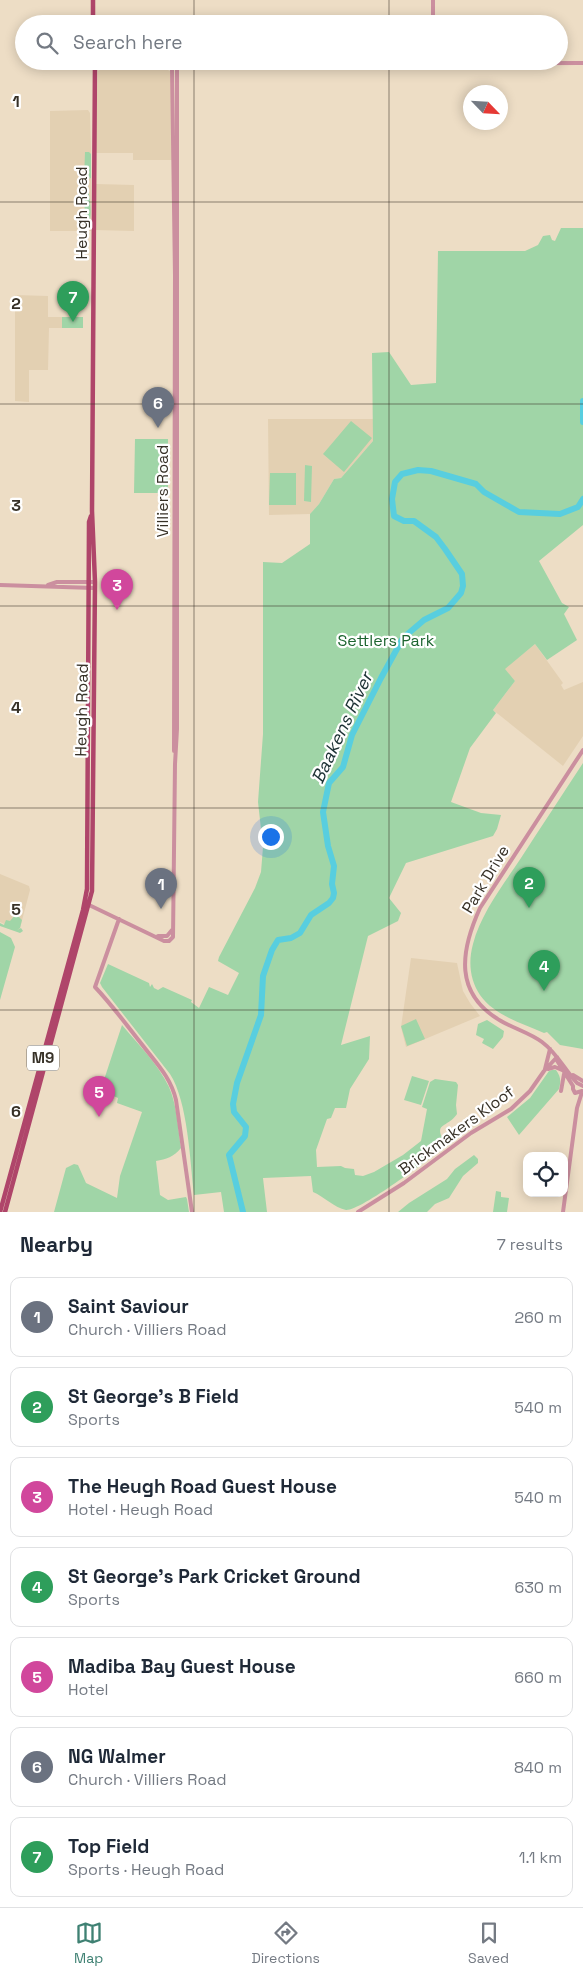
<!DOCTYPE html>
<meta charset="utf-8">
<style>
body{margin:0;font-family:"Space Grotesk",sans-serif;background:#f6f6f7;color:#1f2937}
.controls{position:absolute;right:15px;bottom:15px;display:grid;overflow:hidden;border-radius:10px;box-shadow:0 2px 12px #0003}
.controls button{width:45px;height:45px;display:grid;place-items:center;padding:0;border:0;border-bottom:1px solid #e0e1e3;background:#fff;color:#1f2937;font:25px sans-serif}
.compass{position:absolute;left:463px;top:85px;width:45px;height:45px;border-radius:50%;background:#fff;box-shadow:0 2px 12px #0003;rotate:115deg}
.you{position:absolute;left:270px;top:836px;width:18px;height:18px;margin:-12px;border:4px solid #fff;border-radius:50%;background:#1a73e8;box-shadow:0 0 0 8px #1a73e833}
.badge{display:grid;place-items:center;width:32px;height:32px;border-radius:50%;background:#3f8173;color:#fff;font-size:16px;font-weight:700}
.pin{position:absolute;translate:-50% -41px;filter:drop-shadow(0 1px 2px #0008)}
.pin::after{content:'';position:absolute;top:26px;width:18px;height:15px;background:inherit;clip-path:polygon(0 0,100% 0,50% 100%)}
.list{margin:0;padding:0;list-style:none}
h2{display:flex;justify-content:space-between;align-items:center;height:65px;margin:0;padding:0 20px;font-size:21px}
h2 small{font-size:16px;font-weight:400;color:#747a83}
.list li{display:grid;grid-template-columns:32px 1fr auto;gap:15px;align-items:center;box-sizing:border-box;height:80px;margin:0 10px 10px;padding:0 10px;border:1px solid #e0e1e3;border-radius:10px}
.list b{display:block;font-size:19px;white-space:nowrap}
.list p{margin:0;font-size:16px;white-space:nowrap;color:#747a83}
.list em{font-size:16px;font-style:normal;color:#747a83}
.icon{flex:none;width:28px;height:28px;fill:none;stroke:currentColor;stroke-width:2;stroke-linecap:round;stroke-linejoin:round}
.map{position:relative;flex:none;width:583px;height:1212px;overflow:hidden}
.search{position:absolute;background:#fff;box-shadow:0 2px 12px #0003;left:15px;right:15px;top:15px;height:55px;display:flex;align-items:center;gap:12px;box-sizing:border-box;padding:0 18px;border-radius:28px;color:#747a83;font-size:19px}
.sheet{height:695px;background:#fff}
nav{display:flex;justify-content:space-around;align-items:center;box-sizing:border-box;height:70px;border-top:1px solid #e0e1e3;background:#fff;font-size:14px;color:#747a83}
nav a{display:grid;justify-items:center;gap:2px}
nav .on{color:#3f8173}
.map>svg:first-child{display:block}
.built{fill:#e3d0b2}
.green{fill:#a0d5a7}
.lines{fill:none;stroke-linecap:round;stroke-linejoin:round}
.river{stroke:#58cedf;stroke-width:6}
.minor{stroke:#cb8f9f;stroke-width:4}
.major{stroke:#af456a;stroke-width:4.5}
.grid{fill:none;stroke:#373127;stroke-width:1;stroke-opacity:0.55}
.labels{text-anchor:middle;stroke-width:4.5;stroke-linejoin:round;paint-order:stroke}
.shield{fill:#fff;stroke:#736f68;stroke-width:1}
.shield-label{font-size:15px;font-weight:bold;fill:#373127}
.street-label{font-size:16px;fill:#373127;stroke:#fff}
.park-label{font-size:16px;fill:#1d6530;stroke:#fff}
.water-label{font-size:18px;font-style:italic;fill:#1c3134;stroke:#fff}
.grid-label{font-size:16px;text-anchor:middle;font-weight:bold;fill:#373127;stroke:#fff;stroke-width:4.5;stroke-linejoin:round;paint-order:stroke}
</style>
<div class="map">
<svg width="583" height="1212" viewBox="0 0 583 1212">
<rect width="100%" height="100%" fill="#edddc5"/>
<!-- built -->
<path class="built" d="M 103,67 L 165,68 L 171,72 L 173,160 L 133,160 L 133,153 L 95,153 L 98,71 Z
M 88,110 L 90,113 L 91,148 L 91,231 L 50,231 L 50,111 Z
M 96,184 L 134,185 L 134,231 L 95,230 Z
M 15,295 L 48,296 L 48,317 L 83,317 L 83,328 L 49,328 L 48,370 L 29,370 L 29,402 L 15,401 Z
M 268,419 L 373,419 L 373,441 L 341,478 L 334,479 L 319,504 L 310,514 L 269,515 Z
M 535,644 L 563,683 L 561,685 L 564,690 L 583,682 L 583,736 L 563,766 L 493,710 L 515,681 L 504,669 Z
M 0,874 L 29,886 L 30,890 L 20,928 L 17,930 L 0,922 Z
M 411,958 L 457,963 L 463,991 L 470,1003 L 480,1016 L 406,1047 L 401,1027 Z"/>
<!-- green -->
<path class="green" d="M 85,152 L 89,152 L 91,154 L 91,178 L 84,180 Z
M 84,183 L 88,186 C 89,198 95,220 85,228 Z
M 561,228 L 583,228 L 583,525 L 539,561 L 562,603 L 569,607 L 564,614 L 577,640 L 547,660 L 535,644 L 505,669 L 515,681 L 493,710 L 496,713 L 470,748 L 451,802 L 481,813 L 501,815 L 497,829 L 493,836 L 406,863 L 389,898 L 401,913 L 398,921 L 368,936 L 341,1045 L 370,1036 L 369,1059 L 350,1089 L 346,1108 L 335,1108 L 331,1118 L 327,1119 L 316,1150 L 317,1167 L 341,1166 L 345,1168 L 354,1169 L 355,1175 L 363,1176 L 374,1172 L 403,1155 L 421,1141 L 427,1109 L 422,1107 L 430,1082 L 435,1079 L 456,1082 L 458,1085 L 456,1105 L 457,1114 C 448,1128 432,1122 445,1143 L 443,1149 C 428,1159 361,1211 346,1210 C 335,1208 323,1196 313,1192 L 311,1176 L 263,1178 L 267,1212 L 224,1212 L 221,1192 L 194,1195 C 190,1161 188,1102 170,1074 L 102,987 L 100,983 L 108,964 L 149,983 L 150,987 L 152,984 L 154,988 L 158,990 L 163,987 L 192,1000 L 191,1002 L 199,1008 L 209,987 L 228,995 L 239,973 L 218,961 L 219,957 L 255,888 L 261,872 L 263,847 L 258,802 L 263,734 L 263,562 L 282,563 L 310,544 L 310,514 L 319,504 L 334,479 L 341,478 L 373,441 L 372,353 L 389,352 L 411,385 L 436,383 L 438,251 L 525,251 L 538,245 L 543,236 L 550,235 L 552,240 L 555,241 Z
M 62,317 L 83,317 L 83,328 L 62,328 Z
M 351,421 L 372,438 L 344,472 L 323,454 Z
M 135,439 L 168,439 L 168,493 L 134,493 Z
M 305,465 L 312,466 L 311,502 L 304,501 Z
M 270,473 L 296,473 L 296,505 L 269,505 Z
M 583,763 L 583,1049 L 560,1045 L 547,1032 L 544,1033 C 522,1023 495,1016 480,995 C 470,980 468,962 473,944 C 481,913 503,885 521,858 C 541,827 562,795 583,763 Z
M 16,914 L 22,920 L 20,928 L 17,930 L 21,928 L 23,931 L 20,933 L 0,926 L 0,923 L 4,925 L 6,920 L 10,921 Z
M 0,932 L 11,938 L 15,947 L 0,1000 Z
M 416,1019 L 425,1039 L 407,1046 L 401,1026 Z
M 487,1020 L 504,1031 L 503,1037 L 493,1049 L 482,1043 L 484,1039 L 476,1035 L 478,1024 Z
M 122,1025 C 138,1044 158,1064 169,1087 C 177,1105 178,1129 181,1148 C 174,1157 166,1159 156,1161 L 160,1195 L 168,1200 L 186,1197 L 187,1199 L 189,1212 L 54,1212 L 66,1168 L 74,1164 L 78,1165 L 86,1183 L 117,1198 L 120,1176 L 142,1112 L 117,1103 L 118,1098 L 102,1091 L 101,1089 Z
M 552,1070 L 556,1070 C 561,1077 561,1081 559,1089 L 519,1135 L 507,1117 L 530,1098 L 549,1071 Z
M 412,1076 L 429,1081 L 421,1105 L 404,1100 Z
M 474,1155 L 478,1159 L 478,1163 L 463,1176 L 449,1198 L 435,1204 L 427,1212 L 398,1212 L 409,1203 L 447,1179 L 455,1169 Z
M 496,1191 L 501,1192 L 501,1197 L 509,1198 L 507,1212 L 493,1212 Z"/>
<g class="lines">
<!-- river -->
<path class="river" d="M 583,401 L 583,422
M 243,1212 L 229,1155 L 245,1136 L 246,1127 L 234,1112 L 233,1104 L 237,1083 L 261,1015 L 263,976 L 272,950 L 278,940 L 291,938 L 300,933 L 311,915 L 329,903 L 333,898 L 334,893 L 332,884 L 334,866 L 328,846 L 323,812 L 329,783 L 343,767 L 352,735 L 381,678 L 403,638 L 424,620 L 448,608 L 461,593 L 463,586 L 462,574 L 445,549 L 436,537 L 414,521 L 404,521 L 394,516 L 392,499 L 395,482 L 402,474 L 418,470 L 431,471 L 476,484 L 484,492 L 519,512 L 560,514 L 578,507 L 583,499"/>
<!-- minor -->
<path class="minor" d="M 433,24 L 433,0
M 179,62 L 263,64 L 583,63
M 95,64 L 165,64 L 170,66
M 172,68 L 175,275 L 174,751
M 0,585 L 94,588
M 48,585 L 57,582 L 95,582
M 583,750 L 480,908 C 460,952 454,994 501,1021 C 515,1029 530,1033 542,1042 C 557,1053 565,1070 577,1083 L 583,1086
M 87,904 L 164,941 L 169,941 L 173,937 L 175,764 L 177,729 L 177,69
M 119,919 L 95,987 C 113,1006 128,1027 144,1047 C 157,1064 171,1078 176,1100 L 192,1212
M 158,936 L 167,936 L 172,930
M 556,1059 L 573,1086
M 545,1069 L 550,1049
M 548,1069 L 555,1067 L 562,1070
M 573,1075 L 583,1081
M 573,1086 L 573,1089 L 575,1093 L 582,1091
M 561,1091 L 564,1074
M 358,1212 L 404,1183 L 471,1133 L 511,1109 L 530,1091 L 544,1071 L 557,1057
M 563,1212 L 577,1108 L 582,1092"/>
<!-- major -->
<path class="major" d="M 93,0 L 93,24
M 0,1212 L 83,910 L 87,889 L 89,522 L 91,516
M 5,1212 L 92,891 L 95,582 L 92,511 L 95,61"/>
</g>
<!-- grid -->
<path class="grid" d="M 194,0 L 194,24M 389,0 L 389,24M 194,61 L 194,1212M 389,61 L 389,1212M 0,202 L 583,202M 0,404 L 583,404M 0,606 L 583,606M 0,808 L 583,808M 0,1010 L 583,1010"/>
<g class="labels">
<!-- shield labels -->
<rect class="shield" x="27" y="1045.5" width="32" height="25" rx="4"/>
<g class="shield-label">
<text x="43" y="1063">M9</text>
</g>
<!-- street labels -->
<g class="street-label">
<text transform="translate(81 213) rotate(-90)" y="6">Heugh Road</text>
<text transform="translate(162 491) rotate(-90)" y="6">Villiers Road</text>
<text transform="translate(81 710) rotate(-89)" y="6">Heugh Road</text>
<text transform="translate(485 879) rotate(-59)" y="6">Park Drive</text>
<text transform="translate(456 1130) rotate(-36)" y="6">Brickmakers Kloof</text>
</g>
<!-- park labels -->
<g class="park-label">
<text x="386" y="646">Settlers Park</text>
</g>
<!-- water labels -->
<g class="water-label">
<text transform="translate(342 728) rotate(-65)" y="6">Baakens River</text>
</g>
</g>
<g class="grid-label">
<text x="16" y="107">1</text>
<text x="16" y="309">2</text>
<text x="16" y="511">3</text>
<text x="16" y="713">4</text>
<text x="16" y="915">5</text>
<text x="16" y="1117">6</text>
</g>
</svg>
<div class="controls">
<button><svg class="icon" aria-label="locate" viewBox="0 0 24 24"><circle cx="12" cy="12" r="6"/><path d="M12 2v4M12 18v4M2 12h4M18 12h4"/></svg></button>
</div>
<svg class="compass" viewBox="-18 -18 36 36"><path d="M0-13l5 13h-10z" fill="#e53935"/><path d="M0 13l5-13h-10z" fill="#747a83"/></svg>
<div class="you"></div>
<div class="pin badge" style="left:161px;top:909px;background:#6b7280">1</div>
<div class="pin badge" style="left:529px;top:908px;background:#2e9e5b">2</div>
<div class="pin badge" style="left:117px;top:610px;background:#d1479c">3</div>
<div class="pin badge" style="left:544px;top:991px;background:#2e9e5b">4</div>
<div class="pin badge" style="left:99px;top:1117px;background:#d1479c">5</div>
<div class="pin badge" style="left:158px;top:428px;background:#6b7280">6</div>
<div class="pin badge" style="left:73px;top:322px;background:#2e9e5b">7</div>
<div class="search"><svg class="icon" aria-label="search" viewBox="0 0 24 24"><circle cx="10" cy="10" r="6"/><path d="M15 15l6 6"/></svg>Search here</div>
</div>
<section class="sheet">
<h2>Nearby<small>7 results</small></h2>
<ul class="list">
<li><span class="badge" style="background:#6b7280">1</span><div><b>Saint Saviour</b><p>Church · Villiers Road</p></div><em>260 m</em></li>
<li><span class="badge" style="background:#2e9e5b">2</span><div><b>St George's B Field</b><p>Sports</p></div><em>540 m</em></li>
<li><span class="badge" style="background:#d1479c">3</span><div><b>The Heugh Road Guest House</b><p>Hotel · Heugh Road</p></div><em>540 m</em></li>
<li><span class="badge" style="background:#2e9e5b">4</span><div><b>St George's Park Cricket Ground</b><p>Sports</p></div><em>630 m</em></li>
<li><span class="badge" style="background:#d1479c">5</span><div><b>Madiba Bay Guest House</b><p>Hotel</p></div><em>660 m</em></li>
<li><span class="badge" style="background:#6b7280">6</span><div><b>NG Walmer</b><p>Church · Villiers Road</p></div><em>840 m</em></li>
<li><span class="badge" style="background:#2e9e5b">7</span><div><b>Top Field</b><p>Sports · Heugh Road</p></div><em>1.1 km</em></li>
</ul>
</section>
<nav>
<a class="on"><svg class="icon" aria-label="map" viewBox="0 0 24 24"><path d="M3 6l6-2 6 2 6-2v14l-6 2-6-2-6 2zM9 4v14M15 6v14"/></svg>Map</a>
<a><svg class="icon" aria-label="directions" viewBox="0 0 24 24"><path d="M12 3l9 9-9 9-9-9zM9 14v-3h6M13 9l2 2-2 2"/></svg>Directions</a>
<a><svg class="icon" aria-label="saved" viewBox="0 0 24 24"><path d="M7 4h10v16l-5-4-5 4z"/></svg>Saved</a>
</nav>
